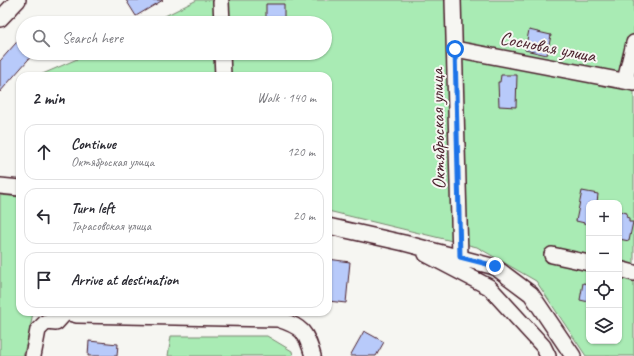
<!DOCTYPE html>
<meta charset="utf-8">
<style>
body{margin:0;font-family:Caveat,sans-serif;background:#f2f2f3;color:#2b2b33}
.controls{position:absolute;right:12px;bottom:12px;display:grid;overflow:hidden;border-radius:8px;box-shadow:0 1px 3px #0004}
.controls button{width:36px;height:36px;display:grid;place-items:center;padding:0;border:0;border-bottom:1px solid #e1e1e2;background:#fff;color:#2b2b33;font:20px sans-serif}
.stop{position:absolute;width:12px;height:12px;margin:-9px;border:3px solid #1a73e8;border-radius:50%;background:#fff}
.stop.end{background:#1a73e8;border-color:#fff;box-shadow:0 1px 4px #0008}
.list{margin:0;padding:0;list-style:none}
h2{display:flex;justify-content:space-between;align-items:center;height:52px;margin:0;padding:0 16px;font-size:17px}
h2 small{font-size:13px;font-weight:400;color:#7c7c81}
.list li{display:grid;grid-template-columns:26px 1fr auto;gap:12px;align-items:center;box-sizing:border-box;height:56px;margin:0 8px 8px;padding:0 8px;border:1px solid #e1e1e2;border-radius:12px}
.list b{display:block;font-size:15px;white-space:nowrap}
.list p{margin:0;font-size:13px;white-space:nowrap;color:#7c7c81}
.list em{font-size:13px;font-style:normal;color:#7c7c81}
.icon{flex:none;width:22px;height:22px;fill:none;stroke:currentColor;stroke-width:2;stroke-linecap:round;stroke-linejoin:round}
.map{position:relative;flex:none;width:634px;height:356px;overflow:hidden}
.search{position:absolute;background:#fff;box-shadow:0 1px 3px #0004;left:16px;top:16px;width:316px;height:44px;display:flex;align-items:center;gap:10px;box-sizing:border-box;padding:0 14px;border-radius:22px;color:#7c7c81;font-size:15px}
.panel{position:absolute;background:#fff;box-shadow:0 1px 3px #0004;left:16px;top:72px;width:316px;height:244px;border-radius:12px}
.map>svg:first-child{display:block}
.green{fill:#a9ebb4;stroke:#7a8570;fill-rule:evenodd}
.building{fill:#b8cafa;stroke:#4a1f2b}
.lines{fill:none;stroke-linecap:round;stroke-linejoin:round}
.minor-casing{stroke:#4a1f2b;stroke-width:18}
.minor{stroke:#f6f6f2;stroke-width:15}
.route{stroke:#1a73e8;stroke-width:5}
.labels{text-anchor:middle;stroke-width:4;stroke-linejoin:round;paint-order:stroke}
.street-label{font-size:19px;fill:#4a1f2b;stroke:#f6f6f2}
</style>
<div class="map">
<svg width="634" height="356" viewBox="0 0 634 356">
<rect width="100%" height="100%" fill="#f6f6f2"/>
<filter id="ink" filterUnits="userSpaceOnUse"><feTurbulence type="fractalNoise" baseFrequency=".025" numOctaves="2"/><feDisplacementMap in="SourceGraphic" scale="8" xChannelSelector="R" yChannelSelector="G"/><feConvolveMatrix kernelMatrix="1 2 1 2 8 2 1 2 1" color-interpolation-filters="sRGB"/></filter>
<g filter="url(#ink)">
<!-- green -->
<path class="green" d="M 197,0 L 634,0 L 634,356 L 586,356 L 536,281 L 477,247 L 328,211 L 328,76 L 38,76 L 91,53 L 325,53 L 325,23 L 151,23 ZM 589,203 L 619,203 L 619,341 L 589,341 Z
M 0,195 L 20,197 L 20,312 L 33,312 L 29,335 L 23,356 L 0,356 Z
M 171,336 L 267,336 L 292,351 L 293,356 L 168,356 Z"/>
<!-- building -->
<path class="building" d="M 126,0 L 163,0 L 136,16 Z
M 266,4 L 284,4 L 284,23 L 266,23 Z
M 529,30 L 551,35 L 547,55 L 525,50 Z
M 23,35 L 23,53 L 34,53 L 0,92 L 0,61 Z
M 501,75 L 517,75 L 516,107 L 499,106 L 498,82 L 500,82 Z
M 582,191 L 598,194 L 597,203 L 589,203 L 589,224 L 576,221 Z
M 619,211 L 627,213 L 626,217 L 629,218 L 629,222 L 633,222 L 629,241 L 619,239 Z
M 328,259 L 350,262 L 346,303 L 328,301 Z
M 583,283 L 589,284 L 589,302 L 580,300 Z
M 364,331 L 384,342 L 376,356 L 350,356 Z
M 89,341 L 118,344 L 117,356 L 88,356 Z"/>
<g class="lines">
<defs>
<path id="minor" d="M 453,0 L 460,257
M 221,2 L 222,23
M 0,19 L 18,0
M 455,49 L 634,83
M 222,53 L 223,76
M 625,81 L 634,43
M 0,186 L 20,188
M 328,226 L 404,243 L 495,267 L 531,294 L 573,356
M 426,254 L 489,287 L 543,346 L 548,356
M 552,255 L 589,263
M 619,269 L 634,273
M 65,312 L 77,315 L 278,319 C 303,327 306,332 313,356
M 33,356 L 38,330 L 46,322 L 56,323 L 66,312"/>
</defs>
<!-- minor casing -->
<use href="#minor" class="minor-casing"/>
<!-- minor -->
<use href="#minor" class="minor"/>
</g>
</g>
<g class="lines" filter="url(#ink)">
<!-- route -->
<path class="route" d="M 455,49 L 460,257 L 495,266"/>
</g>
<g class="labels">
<!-- street labels -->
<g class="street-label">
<text transform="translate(548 46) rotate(11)" y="7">Сосновая улица</text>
<text transform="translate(437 129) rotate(-91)" y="7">Октябрьская улица</text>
</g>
</g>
</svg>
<div class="controls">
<button>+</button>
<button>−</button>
<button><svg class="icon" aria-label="locate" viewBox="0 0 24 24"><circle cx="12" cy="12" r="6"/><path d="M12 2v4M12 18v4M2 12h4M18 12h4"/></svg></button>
<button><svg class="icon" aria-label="layers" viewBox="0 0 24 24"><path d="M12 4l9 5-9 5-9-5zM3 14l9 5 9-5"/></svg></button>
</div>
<div class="stop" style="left:455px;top:49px"></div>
<div class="stop end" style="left:495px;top:266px"></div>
<div class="search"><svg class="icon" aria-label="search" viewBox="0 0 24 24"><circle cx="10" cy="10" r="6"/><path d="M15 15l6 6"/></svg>Search here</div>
<section class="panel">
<h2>2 min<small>Walk · 140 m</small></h2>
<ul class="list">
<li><svg class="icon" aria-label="ahead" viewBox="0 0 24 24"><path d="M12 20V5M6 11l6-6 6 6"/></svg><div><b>Continue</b><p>Октябрьская улица</p></div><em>120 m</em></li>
<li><svg class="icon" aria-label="left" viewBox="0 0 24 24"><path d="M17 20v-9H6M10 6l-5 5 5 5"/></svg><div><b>Turn left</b><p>Тарасовская улица</p></div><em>20 m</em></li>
<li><svg class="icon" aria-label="arrive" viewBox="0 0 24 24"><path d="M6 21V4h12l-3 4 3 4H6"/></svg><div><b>Arrive at destination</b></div></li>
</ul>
</section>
</div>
